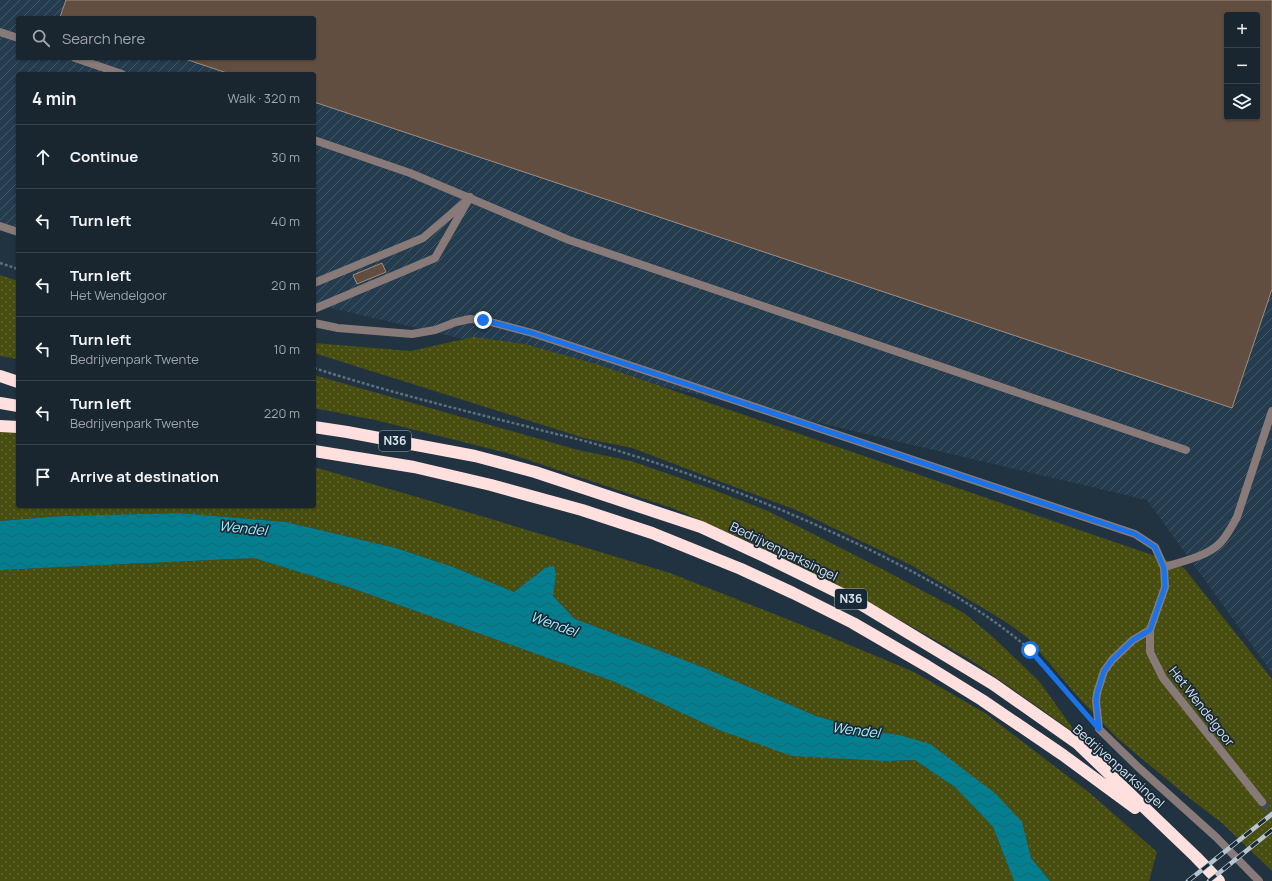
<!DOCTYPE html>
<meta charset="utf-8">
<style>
body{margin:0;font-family:Manrope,sans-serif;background:#26323c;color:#f1f3f6}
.controls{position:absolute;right:12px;top:12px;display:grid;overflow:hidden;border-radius:4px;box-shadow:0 1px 3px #0004}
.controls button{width:36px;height:36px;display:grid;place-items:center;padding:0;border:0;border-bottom:1px solid #37434c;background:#192630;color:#f1f3f6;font:20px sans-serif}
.stop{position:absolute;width:12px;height:12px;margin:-9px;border:3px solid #1a73e8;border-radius:50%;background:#fff}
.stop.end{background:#1a73e8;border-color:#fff;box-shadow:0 1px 4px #0008}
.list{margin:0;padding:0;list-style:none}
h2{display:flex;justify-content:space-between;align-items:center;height:52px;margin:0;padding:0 16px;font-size:17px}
h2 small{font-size:13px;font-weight:400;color:#9fa5ab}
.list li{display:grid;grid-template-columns:26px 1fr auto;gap:12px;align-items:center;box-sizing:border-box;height:64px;padding:0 16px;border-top:1px solid #37434c}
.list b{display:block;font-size:15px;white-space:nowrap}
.list p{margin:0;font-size:13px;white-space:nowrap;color:#9fa5ab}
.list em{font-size:13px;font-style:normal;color:#9fa5ab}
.icon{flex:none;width:22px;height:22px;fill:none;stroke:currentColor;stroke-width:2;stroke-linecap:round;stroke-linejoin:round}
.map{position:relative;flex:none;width:1272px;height:881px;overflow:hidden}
.search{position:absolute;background:#192630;box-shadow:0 1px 3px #0004;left:16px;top:16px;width:300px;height:44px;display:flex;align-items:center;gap:10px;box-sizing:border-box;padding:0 14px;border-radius:4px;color:#9fa5ab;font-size:15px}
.panel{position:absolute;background:#192630;box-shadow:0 1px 3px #0004;left:16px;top:72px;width:300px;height:436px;border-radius:4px}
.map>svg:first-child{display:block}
.industrial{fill:url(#industrial-furrows);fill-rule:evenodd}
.grass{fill:url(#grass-dots)}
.water{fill:url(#water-waves)}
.building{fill:#614e40;stroke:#a28c7e;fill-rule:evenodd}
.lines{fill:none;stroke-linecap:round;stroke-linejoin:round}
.street-tunnel{stroke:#3c4d5a;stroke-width:8;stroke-dasharray:8 4;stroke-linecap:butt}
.path{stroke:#5e6e79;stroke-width:2.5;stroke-dasharray:3 2;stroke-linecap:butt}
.lane{stroke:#877a79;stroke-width:8}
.street{stroke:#877a79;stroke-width:8}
.highway{stroke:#ffe0de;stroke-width:12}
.rail-casing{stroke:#b7c3cd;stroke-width:4.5}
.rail{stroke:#172936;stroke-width:3;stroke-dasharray:9;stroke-linecap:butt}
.route{stroke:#1a73e8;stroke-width:5}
.labels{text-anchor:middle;stroke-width:3.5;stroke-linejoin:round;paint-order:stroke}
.shield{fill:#172936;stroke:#9daab5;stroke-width:1}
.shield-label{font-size:12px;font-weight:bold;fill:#d7e2eb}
.street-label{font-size:13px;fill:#d7e2eb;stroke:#172936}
.water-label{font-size:14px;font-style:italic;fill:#a6effd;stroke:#172936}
</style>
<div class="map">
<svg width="1272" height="881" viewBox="0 0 1272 881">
<defs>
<pattern id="industrial-furrows" width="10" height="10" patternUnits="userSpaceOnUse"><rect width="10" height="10" fill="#243c4e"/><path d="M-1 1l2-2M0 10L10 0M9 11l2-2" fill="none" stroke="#435868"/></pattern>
<pattern id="grass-dots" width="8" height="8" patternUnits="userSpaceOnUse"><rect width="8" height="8" fill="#484d10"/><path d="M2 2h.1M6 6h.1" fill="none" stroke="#626633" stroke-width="1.8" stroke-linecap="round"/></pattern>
<pattern id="water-waves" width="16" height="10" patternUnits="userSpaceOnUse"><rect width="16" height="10" fill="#047f90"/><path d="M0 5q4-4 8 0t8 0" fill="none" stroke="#1c6772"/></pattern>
</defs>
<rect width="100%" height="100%" fill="#213340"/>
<!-- industrial -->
<path class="industrial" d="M 0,0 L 1272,0 L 1272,673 L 1147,500 L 314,304 L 314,74 L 18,74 L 18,234 L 0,230 ZM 1227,15 L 1257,15 L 1257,117 L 1227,117 ZM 18,18 L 314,18 L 314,58 L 18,58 Z"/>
<!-- grass -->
<path class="grass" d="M 0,275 L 18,281 L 18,359 L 0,356 Z
M 473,337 L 525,344 L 599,365 L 1164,559 L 1184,568 L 1272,679 L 1272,871 L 1222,823 L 1188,797 L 1117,738 L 1078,697 L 1028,638 L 1006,622 L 911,565 L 796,510 L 632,448 L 584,438 L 314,353 L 314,343 L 411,351 Z
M 314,375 L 578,450 L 631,461 L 709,488 L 768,511 L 888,572 L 964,613 L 993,637 L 1039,681 L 1079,737 L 1058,721 L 974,662 L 886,612 L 764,549 L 675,509 L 507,453 L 375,420 L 314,408 Z
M 0,426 L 18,427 L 18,506 L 314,506 L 314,467 L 441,504 L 670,573 L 807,627 L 914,672 L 985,713 L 1091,794 L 1157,852 L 1149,881 L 1050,881 L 1031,858 L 1021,822 L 899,735 L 861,729 L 816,716 L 700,666 L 575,619 L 553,596 L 556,575 L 545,568 L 514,592 L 453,567 L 396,548 L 286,522 L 180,513 L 60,516 L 0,521 Z
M 254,558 L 354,589 L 615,682 L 719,730 L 886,761 L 915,760 L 956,788 L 993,827 L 1014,881 L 0,881 L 0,570 Z"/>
<!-- water -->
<path class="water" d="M 180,513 L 286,522 L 396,548 L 453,567 L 514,592 L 545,568 L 554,566 L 556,575 L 553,596 L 575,619 L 700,666 L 816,716 L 861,729 L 899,735 L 930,744 L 996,794 L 1022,822 L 1031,858 L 1050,881 L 1014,881 L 993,827 L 956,788 L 915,760 L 886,761 L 792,756 L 719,730 L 615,682 L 354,589 L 254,558 L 0,570 L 0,521 L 60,516 Z"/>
<!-- building -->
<path class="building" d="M 66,0 L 1272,0 L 1272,289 L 1232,408 L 314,102 L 314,74 L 230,74 L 182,58 L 314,58 L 314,18 L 62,18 L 60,17 ZM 1227,15 L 1257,15 L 1257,117 L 1227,117 Z
M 382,263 L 386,272 L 357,284 L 353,275 Z"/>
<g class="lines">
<!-- street-tunnel -->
<path class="street-tunnel" d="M 1262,802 L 1272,815"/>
<!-- path -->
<path class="path" d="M 0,263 L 18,269
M 314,368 C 385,391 457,409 529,427 C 550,433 571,437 592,443 C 685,470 776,505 864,547 C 921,575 979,606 1028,648 C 1048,666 1064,689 1082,709"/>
<!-- lane -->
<path class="lane" d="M 0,32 L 18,38
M 75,58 L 122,74
M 314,140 L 410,173 L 569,240 L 1186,450
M 314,283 L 423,238 L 465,202
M 314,309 L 435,258 L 470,197
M 1164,567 C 1181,562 1208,556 1220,543 C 1227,536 1232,526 1237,517 L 1272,411"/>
<!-- street -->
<path class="street" d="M 0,226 L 18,232
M 314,323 L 338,328 L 412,334 L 435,330 L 456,322 L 470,319 L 483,320 L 532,333 L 686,384 L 1135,534 L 1155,547 L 1164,567 L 1165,587 L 1150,630 L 1150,652 L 1163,678 L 1262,802
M 1150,630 L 1133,640 L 1112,660 L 1104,671 L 1097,693 L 1096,701 L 1099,729 L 1138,767 L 1216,837 L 1259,881"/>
<!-- highway -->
<path class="highway" d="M 0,376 L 18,382
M 0,403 L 18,406
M 0,426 L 18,427
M 314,427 L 347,432 L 475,456 L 535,472 L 701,527 L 764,556 L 854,600 L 993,684 L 1077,743 L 1196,857 L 1219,881
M 314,451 L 414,467 L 491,485 L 582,510 L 652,533 L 741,569 L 793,593 L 853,623 L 927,666 L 982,700 L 1063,755 L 1135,808"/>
<defs>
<path id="rail" d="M 1188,881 L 1272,814
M 1209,881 L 1272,830"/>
</defs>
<!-- rail casing -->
<use href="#rail" class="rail-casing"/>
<!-- rail -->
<use href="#rail" class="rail"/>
</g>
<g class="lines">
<!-- route -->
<path class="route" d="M 483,320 L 532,333 L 686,384 L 1135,534 L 1155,547 L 1164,568 L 1165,587 L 1150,630 L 1133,640 L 1112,660 L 1104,671 L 1097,693 L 1096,701 L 1099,729 L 1030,650"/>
</g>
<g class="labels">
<!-- shield labels -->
<g class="shield">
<rect x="379" y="431" width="32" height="20" rx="3"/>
<rect x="835" y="589" width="32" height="20" rx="3"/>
</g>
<g class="shield-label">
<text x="395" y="445">N36</text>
<text x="851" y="603">N36</text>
</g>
<!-- street labels -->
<g class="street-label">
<text transform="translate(784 551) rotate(26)" y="5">Bedrijvenparksingel</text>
<text transform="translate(1202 706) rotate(52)" y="5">Het Wendelgoor</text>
<text transform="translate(1119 766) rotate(42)" y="5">Bedrijvenparksingel</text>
</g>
<!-- water labels -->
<g class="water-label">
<text transform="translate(243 528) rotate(6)" y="5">Wendel</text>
<text transform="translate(554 624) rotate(20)" y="5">Wendel</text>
<text transform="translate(856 730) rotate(7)" y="5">Wendel</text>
</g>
</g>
</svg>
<div class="controls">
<button>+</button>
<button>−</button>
<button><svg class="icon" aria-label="layers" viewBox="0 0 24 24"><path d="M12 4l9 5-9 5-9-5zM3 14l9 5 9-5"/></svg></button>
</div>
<div class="stop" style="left:1030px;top:650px"></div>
<div class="stop end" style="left:483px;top:320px"></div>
<div class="search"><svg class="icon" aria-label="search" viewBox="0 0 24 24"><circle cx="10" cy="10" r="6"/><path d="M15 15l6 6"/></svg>Search here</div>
<section class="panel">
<h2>4 min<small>Walk · 320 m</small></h2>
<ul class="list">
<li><svg class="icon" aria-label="ahead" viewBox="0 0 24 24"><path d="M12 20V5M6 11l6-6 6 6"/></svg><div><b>Continue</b></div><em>30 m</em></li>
<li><svg class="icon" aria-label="left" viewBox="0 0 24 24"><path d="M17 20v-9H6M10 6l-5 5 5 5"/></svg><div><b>Turn left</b></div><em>40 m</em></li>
<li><svg class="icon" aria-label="left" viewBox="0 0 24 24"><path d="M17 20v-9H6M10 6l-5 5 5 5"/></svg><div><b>Turn left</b><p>Het Wendelgoor</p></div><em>20 m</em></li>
<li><svg class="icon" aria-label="left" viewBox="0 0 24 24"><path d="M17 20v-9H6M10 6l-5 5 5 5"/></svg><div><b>Turn left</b><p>Bedrijvenpark Twente</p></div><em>10 m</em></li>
<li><svg class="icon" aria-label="left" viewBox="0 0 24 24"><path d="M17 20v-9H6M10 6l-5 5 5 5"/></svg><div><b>Turn left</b><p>Bedrijvenpark Twente</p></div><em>220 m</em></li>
<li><svg class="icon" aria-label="arrive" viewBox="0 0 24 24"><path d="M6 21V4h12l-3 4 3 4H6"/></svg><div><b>Arrive at destination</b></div></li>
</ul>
</section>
</div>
